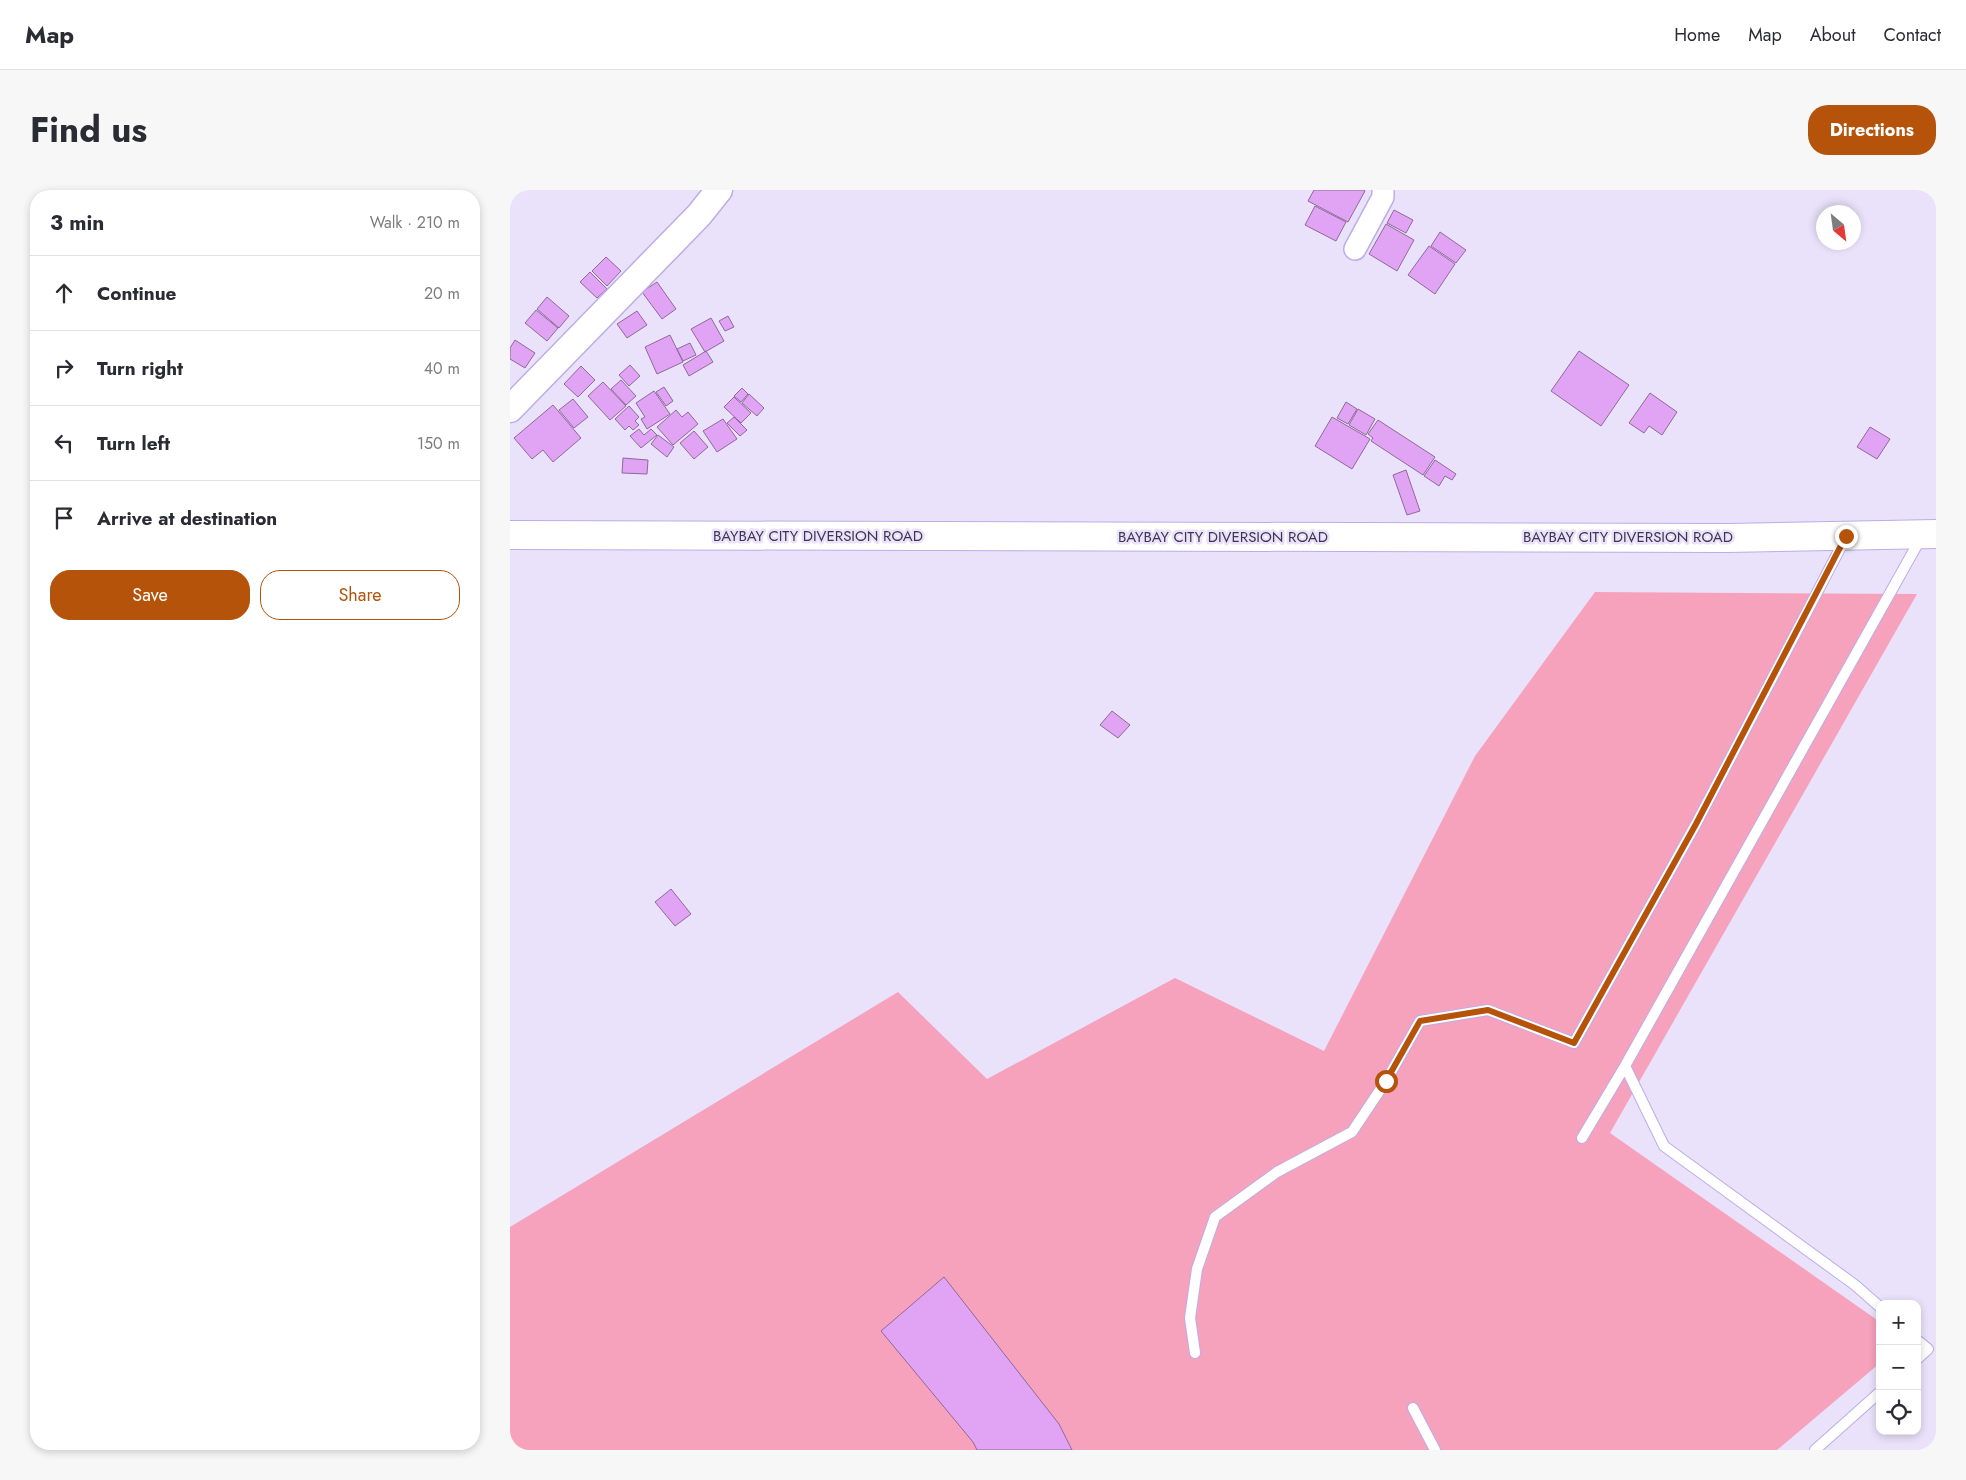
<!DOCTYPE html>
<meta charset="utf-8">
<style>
body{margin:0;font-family:Jost,sans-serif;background:#f7f7f7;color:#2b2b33}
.controls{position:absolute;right:15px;bottom:15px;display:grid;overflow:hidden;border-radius:10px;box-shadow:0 2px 8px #0003}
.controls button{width:45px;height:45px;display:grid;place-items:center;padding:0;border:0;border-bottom:1px solid #e1e1e2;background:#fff;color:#2b2b33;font:25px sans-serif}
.compass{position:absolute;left:1306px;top:15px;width:45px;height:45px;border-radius:50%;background:#fff;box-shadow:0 2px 8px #0003;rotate:151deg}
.stop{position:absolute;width:15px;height:15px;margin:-11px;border:4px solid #b45309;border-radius:50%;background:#fff}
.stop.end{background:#b45309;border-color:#fff;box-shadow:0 1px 5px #0008}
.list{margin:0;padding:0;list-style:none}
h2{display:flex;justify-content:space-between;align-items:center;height:65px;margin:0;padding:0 20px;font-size:21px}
h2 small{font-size:16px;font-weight:400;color:#7c7c81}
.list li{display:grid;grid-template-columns:32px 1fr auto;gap:15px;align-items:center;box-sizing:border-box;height:75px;padding:0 20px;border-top:1px solid #e1e1e2}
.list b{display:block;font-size:19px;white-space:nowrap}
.list em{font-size:16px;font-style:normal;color:#7c7c81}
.actions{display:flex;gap:10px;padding:15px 20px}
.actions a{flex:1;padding:11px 0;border:1px solid #b45309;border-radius:20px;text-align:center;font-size:18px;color:#b45309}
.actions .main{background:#b45309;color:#fff}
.icon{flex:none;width:28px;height:28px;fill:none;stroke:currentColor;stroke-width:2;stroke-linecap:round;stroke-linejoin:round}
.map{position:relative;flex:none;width:1426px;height:1260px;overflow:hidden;border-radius:20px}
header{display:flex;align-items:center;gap:30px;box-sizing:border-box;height:70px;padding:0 25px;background:#fff;border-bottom:1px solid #e1e1e2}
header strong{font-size:24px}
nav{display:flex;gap:28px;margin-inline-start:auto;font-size:18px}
.intro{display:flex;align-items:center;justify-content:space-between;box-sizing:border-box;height:120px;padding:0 30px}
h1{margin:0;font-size:35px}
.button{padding:12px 22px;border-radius:20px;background:#b45309;color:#fff;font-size:18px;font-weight:700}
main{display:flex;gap:30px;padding:0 30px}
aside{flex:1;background:#fff;border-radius:20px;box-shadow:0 2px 8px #0003}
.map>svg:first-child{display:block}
.green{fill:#f6a2bd}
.building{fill:#e1a3f3;stroke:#8f6999}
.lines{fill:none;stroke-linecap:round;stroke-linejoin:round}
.service-casing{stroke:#beace6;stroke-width:12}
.minor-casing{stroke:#beace6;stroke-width:24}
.tertiary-casing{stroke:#beace6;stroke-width:29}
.trunk-casing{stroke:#beace6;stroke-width:30}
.service{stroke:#fff;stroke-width:10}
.minor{stroke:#fff;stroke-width:21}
.tertiary{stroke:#fff;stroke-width:26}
.trunk{stroke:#fff;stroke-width:28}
.route{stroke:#b45309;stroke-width:6}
.labels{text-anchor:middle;stroke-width:5;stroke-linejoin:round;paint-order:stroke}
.street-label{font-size:15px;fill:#3e364e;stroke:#e9e2fa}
</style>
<header>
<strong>Map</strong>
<nav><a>Home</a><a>Map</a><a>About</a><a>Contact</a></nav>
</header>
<div class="intro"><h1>Find us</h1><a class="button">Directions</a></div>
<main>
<aside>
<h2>3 min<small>Walk · 210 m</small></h2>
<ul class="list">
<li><svg class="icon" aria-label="ahead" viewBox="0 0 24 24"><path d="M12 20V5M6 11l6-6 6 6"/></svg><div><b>Continue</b></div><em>20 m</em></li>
<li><svg class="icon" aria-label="right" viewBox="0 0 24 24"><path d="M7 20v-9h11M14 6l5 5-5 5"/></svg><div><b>Turn right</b></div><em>40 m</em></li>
<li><svg class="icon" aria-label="left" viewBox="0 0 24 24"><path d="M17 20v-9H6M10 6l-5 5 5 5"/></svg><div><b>Turn left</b></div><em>150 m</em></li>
<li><svg class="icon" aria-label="arrive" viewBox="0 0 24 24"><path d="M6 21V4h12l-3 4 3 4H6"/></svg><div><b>Arrive at destination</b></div></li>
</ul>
<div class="actions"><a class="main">Save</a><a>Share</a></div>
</aside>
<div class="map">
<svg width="1426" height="1260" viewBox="0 0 1426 1260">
<rect width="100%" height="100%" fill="#e9e2fa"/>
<!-- green -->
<path class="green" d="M 1085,402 L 1407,404 L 1100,943 L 1370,1132 L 1370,1173 L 1267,1260 L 0,1260 L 0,1037 L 388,802 L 477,889 L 665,788 L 814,861 L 965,566 Z"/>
<!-- building -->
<path class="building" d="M 804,0 L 854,0 L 855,1 L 838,32 L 798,11 Z
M 805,16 L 836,32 L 826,51 L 795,35 Z
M 884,20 L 903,30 L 896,43 L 877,33 Z
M 876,34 L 904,50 L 887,81 L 859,64 Z
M 930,42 L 956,60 L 946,73 L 921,56 Z
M 919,56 L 945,74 L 925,104 L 898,85 Z
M 96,67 L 111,81 L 97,96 L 82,81 Z
M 80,82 L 97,99 L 87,108 L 70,92 Z
M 147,92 L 166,119 L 152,129 L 132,102 Z
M 37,107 L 59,126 L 49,138 L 27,119 Z
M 26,120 L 48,138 L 37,151 L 15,133 Z
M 127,121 L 137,135 L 117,148 L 107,134 Z
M 218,126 L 224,137 L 215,141 L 209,131 Z
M 201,128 L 214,151 L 195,162 L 181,139 Z
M 160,145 L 173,172 L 147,184 L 135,157 Z
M 5,150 L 25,163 L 15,178 L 0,169 L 0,158 Z
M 180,153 L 186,165 L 173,171 L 167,159 Z
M 196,161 L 203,172 L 179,186 L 173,175 Z
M 1069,161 L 1119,195 L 1091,236 L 1041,201 Z
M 120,175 L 130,186 L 119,196 L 109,185 Z
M 71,176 L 85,190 L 68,207 L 54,194 Z
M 111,190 L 126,206 L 116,215 L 101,199 Z
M 93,192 L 116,216 L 100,230 L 78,206 Z
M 154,197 L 163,211 L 156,216 L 146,202 Z
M 232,198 L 238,204 L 231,212 L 224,206 Z
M 144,201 L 160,224 L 137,239 L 131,229 L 135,227 L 126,213 Z
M 1140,203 L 1167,222 L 1152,245 L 1139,236 L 1134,243 L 1119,233 Z
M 239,204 L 254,218 L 247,226 L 232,213 Z
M 224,207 L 241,223 L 231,233 L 214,217 Z
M 63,209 L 78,227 L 64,238 L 49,220 Z
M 836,212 L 847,219 L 838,234 L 827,228 Z
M 43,215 L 71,248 L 43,272 L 33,260 L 22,269 L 4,248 Z
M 119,216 L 129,227 L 125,231 L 129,235 L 123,240 L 119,236 L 115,240 L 105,229 Z
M 848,219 L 865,229 L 856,245 L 839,235 Z
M 166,220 L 172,227 L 178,222 L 188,234 L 163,255 L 147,237 Z
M 224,227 L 237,240 L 230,246 L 217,233 Z
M 822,227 L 860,249 L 842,279 L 805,256 Z
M 213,229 L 227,249 L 207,262 L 193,241 Z
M 868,230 L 925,267 L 913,285 L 861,251 L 863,248 L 858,244 Z
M 1360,237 L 1380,249 L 1367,269 L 1347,257 Z
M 129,239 L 134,245 L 141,239 L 147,245 L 131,258 L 120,246 Z
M 184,241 L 198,257 L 184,269 L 170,253 Z
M 148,245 L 164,257 L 157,267 L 141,254 Z
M 113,268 L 138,270 L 137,284 L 112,283 Z
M 925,270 L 946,284 L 942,290 L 935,286 L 929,296 L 914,286 Z
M 896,280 L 910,321 L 897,325 L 883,285 Z
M 602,521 L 620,535 L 608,548 L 590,535 Z
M 161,699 L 181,724 L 165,736 L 145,712 Z
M 434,1087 L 549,1234 L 562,1260 L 467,1260 L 463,1252 L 371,1141 Z"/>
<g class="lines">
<defs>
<path id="service" d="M 1115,876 L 1154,956 L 1345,1095 L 1370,1117
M 1072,948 L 1115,876 L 1412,346
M 1407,1150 L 1418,1159 L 1407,1169
M 685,1163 L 680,1128 L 687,1079 L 705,1027 L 767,982 L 842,942 L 876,891 L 910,831 L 978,820 L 1064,853 L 1186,634 L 1335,349
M 903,1218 L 925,1260
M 1305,1260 L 1370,1202"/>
<path id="minor" d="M 845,59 L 873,7 L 873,0"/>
<path id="tertiary" d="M 0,219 L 189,25 L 209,0"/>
<path id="trunk" d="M 0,345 L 1217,348 L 1426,344"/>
</defs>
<!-- service casing -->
<use href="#service" class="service-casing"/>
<!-- minor casing -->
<use href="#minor" class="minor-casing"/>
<!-- tertiary casing -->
<use href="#tertiary" class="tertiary-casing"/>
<!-- trunk casing -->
<use href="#trunk" class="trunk-casing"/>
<!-- service -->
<use href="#service" class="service"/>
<!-- minor -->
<use href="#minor" class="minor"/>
<!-- tertiary -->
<use href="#tertiary" class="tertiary"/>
<!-- trunk -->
<use href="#trunk" class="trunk"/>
</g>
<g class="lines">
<!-- route -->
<path class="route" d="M 876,891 L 910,831 L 978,820 L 1064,853 L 1186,634 L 1336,346"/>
</g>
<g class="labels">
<!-- street labels -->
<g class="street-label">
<text x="308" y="351">BAYBAY CITY DIVERSION ROAD</text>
<text x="713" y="352">BAYBAY CITY DIVERSION ROAD</text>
<text x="1118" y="352">BAYBAY CITY DIVERSION ROAD</text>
</g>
</g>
</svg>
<div class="controls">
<button>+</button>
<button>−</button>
<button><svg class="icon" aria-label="locate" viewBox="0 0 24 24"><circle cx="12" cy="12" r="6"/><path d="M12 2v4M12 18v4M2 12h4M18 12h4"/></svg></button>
</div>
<svg class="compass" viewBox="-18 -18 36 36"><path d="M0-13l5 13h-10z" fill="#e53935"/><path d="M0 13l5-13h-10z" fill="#7c7c81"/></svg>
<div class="stop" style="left:876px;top:891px"></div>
<div class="stop end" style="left:1336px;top:346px"></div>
</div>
</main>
